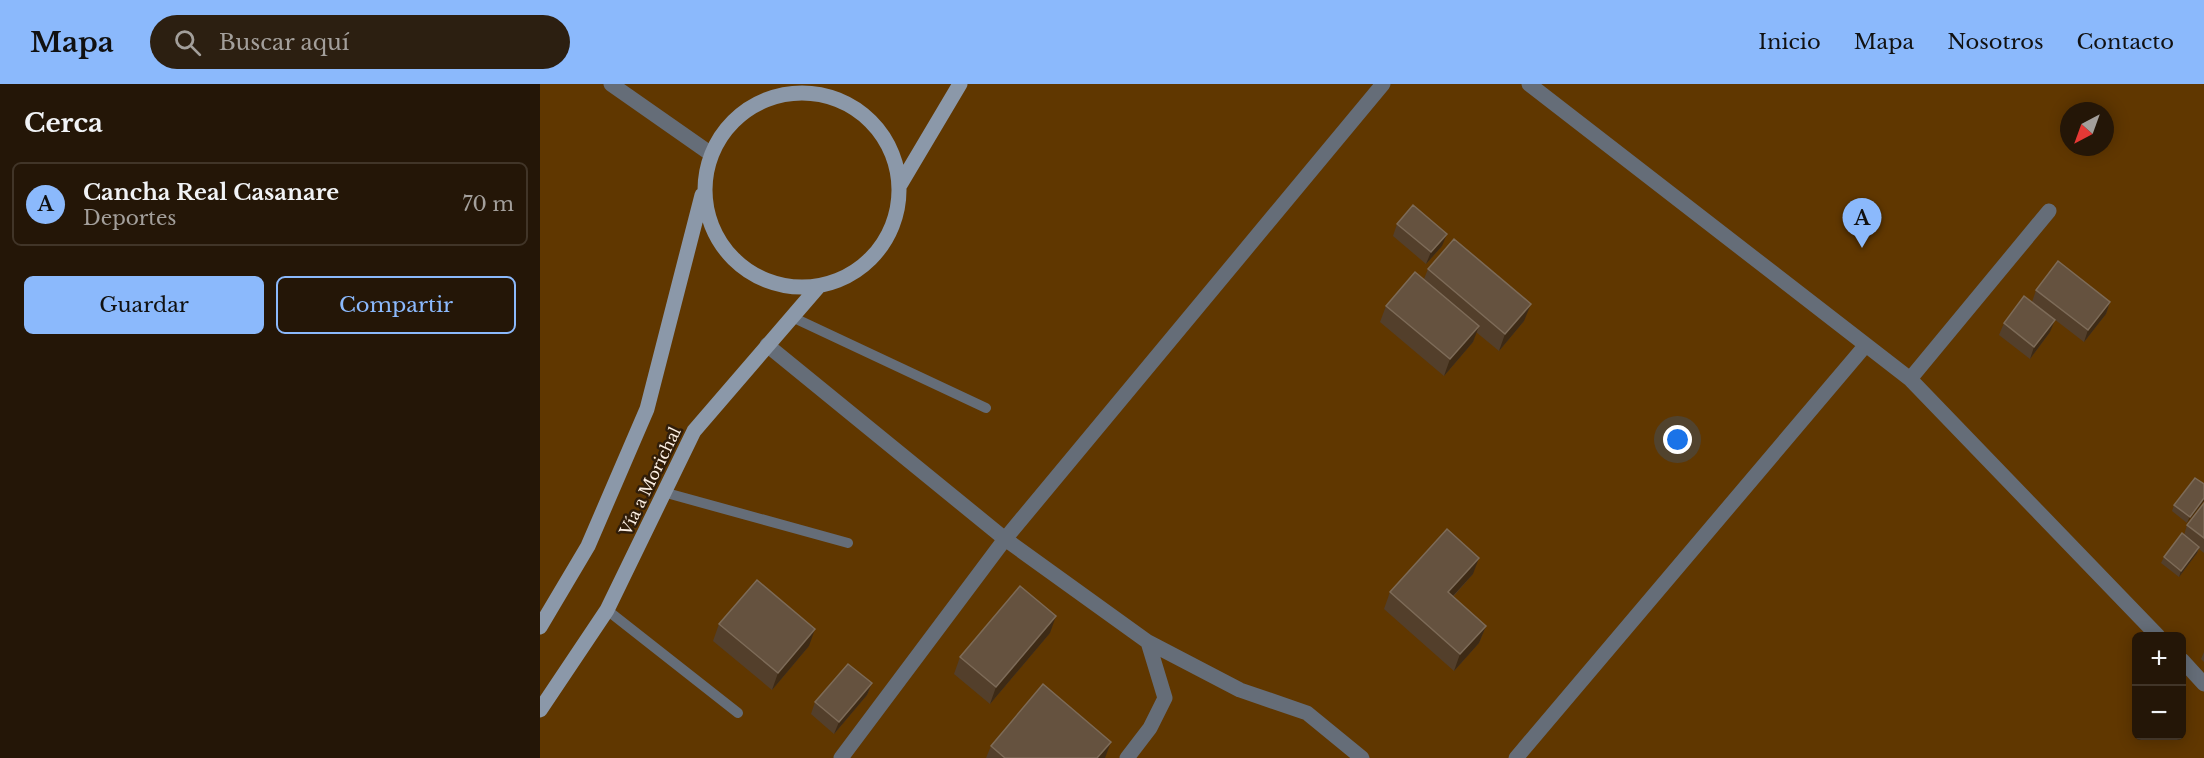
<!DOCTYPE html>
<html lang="es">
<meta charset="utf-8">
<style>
body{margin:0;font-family:"Libre Baskerville",serif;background:#2c1f11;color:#f1f3f6}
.controls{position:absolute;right:18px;bottom:18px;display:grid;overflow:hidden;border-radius:9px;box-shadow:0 3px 15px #0003}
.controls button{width:54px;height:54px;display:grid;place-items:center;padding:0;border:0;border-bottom:2px solid #413528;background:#241607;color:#f1f3f6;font:30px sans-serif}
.compass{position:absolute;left:1520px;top:18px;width:54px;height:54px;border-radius:50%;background:#241607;box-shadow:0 3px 15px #0003;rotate:221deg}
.you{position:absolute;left:1138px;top:356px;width:21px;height:21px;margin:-15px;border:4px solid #fff;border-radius:50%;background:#1a73e8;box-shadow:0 0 0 9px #1a73e833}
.badge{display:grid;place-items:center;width:39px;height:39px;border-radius:50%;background:#8bb9fc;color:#111;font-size:20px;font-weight:700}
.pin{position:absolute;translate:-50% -50px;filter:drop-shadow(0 2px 3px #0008)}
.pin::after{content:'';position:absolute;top:32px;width:21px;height:18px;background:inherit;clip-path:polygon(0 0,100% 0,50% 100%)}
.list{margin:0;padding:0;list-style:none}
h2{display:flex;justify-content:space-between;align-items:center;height:78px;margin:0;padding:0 24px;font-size:26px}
h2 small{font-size:20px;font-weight:400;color:#a39f9b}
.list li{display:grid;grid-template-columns:39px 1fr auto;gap:18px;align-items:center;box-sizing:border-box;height:84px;margin:0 12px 12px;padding:0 12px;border:2px solid #413528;border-radius:9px}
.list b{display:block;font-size:22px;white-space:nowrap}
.list p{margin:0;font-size:20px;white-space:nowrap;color:#a39f9b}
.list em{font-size:20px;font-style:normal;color:#a39f9b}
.actions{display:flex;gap:12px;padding:18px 24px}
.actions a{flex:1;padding:14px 0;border:2px solid #8bb9fc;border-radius:9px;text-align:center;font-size:21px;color:#8bb9fc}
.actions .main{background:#8bb9fc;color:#111}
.icon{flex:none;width:33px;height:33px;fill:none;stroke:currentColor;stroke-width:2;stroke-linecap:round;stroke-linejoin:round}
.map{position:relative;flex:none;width:1664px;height:674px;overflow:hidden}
header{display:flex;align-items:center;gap:36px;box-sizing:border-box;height:84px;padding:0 30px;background:#8bb9fc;color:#111}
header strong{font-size:28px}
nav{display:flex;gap:33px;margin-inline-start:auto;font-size:21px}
.search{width:420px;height:54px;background:#2c1f11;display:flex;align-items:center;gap:15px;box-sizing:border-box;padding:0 21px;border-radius:33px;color:#a39f9b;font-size:22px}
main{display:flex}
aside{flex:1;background:#241607}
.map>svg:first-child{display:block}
.green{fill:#603700;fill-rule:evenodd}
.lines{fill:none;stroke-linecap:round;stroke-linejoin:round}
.lane{stroke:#656d78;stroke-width:10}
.street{stroke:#656d78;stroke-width:15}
.secondary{stroke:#8b98a9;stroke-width:15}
.wall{fill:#533f2b}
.shaded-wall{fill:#3d2a15}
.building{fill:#65523f;stroke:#7d6b58;stroke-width:1.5}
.labels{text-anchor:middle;stroke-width:5;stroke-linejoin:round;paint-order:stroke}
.street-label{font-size:16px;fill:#fcefe3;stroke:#301d09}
</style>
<header>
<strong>Mapa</strong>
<div class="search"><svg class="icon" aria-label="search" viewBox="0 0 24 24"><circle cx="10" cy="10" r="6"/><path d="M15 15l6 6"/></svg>Buscar aquí</div>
<nav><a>Inicio</a><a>Mapa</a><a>Nosotros</a><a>Contacto</a></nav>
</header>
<main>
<aside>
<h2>Cerca<small></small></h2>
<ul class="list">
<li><span class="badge">A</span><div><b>Cancha Real Casanare</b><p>Deportes</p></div><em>70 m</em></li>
</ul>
<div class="actions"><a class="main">Guardar</a><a>Compartir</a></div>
</aside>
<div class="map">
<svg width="1664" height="674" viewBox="0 0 1664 674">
<rect width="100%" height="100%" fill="#301d09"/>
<!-- green -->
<path class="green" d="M 0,0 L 1664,0 L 1664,674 L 0,674 ZM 1529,27 L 1565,27 L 1565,63 L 1529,63 ZM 1596,552 L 1642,552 L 1642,652 L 1596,652 Z"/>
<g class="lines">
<!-- lane -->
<path class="lane" d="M 252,233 L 446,324
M 123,408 L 308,459
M 67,526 L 198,629"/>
<!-- street -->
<path class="street" d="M 71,0 L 171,70
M 989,0 L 1370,295 L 1618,552
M 227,261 L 465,455 L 608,558 L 700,606 L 767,629 L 822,674
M 1370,295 L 1509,127
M 1642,576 L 1664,600
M 301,674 L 465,455 L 843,0
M 587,674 L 610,644 L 625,614 L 608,558
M 976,674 L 1325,262"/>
<!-- secondary -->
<path class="secondary" d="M165 106a97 97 0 1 1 194 0a97 97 0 1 1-194 0Z
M 360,101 L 420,0
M 0,543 L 48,462 L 107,325 L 162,111
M 0,626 L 67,526 L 154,347 L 278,203"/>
</g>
<!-- wall -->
<path class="wall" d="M 857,140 L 902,162 L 886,180 L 853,152 Z
M 888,185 L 984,237 L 959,267 L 936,248 L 933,258 L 904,292 L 840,238 L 846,222 L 884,195 Z
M 1496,206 L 1570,218 L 1566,230 L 1544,258 L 1492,218 Z
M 1464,239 L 1510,248 L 1490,275 L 1459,251 Z
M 1664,400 L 1647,439 L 1632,427 L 1634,421 Z
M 1664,419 L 1664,469 L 1659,465 L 1657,469 L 1639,493 L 1621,479 L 1624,473 L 1644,451 L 1647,441 Z
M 933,490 L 913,513 L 946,542 L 939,559 L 914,587 L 844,525 L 850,508 Z
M 179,540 L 269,562 L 232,606 L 173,557 Z
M 510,549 L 450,620 L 414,590 L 420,573 Z
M 1664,568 L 1664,578 L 1661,575 Z
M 332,599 L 327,611 L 294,650 L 271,630 L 275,618 Z
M 451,662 L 565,674 L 446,674 Z"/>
<!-- shaded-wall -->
<path class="shaded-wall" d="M 907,150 L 902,162 L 886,180 L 891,168 Z
M 1570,218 L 1566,230 L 1544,258 L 1548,246 Z
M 991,220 L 984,237 L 959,267 L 965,250 Z
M 1515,236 L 1510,248 L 1490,275 L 1494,263 Z
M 939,242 L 933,258 L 904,292 L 910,275 Z
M 1664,414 L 1664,417 L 1647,439 L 1650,433 Z
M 1659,463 L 1657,469 L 1639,493 L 1641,487 Z
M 939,474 L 933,490 L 901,525 L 908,508 Z
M 516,532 L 510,549 L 450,620 L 456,603 Z
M 946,542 L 939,559 L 914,587 L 920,570 Z
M 275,545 L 269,562 L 232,606 L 238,589 Z
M 332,599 L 327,611 L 294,650 L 299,638 Z
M 571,658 L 565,674 L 557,674 Z"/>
<!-- building -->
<path class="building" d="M 873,121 L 907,150 L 891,168 L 857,140 Z
M 914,155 L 991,220 L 965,250 L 888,185 Z
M 1518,177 L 1570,218 L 1548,246 L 1496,206 Z
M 875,188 L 939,242 L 910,275 L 846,222 Z
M 1484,212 L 1515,236 L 1494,263 L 1464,239 Z
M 1655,394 L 1664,400 L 1664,414 L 1650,433 L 1634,421 Z
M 1664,419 L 1664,454 L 1647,441 Z
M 907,445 L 939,474 L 908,508 L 946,542 L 920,570 L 850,508 Z
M 1642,449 L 1659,463 L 1641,487 L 1624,473 Z
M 217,496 L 275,545 L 238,589 L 179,540 Z
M 480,502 L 516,532 L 456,603 L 420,573 Z
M 308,580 L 332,599 L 299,638 L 275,618 Z
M 503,600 L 571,658 L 557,674 L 465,674 L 451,662 Z"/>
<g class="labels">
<!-- street labels -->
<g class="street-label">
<text transform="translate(110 397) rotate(-64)" y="6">Vía a Morichal</text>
</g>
</g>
</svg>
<div class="controls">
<button>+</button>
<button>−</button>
</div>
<svg class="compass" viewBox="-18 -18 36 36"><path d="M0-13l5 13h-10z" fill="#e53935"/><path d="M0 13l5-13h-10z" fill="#a39f9b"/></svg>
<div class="you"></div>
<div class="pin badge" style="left:1322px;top:164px">A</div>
</div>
</main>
